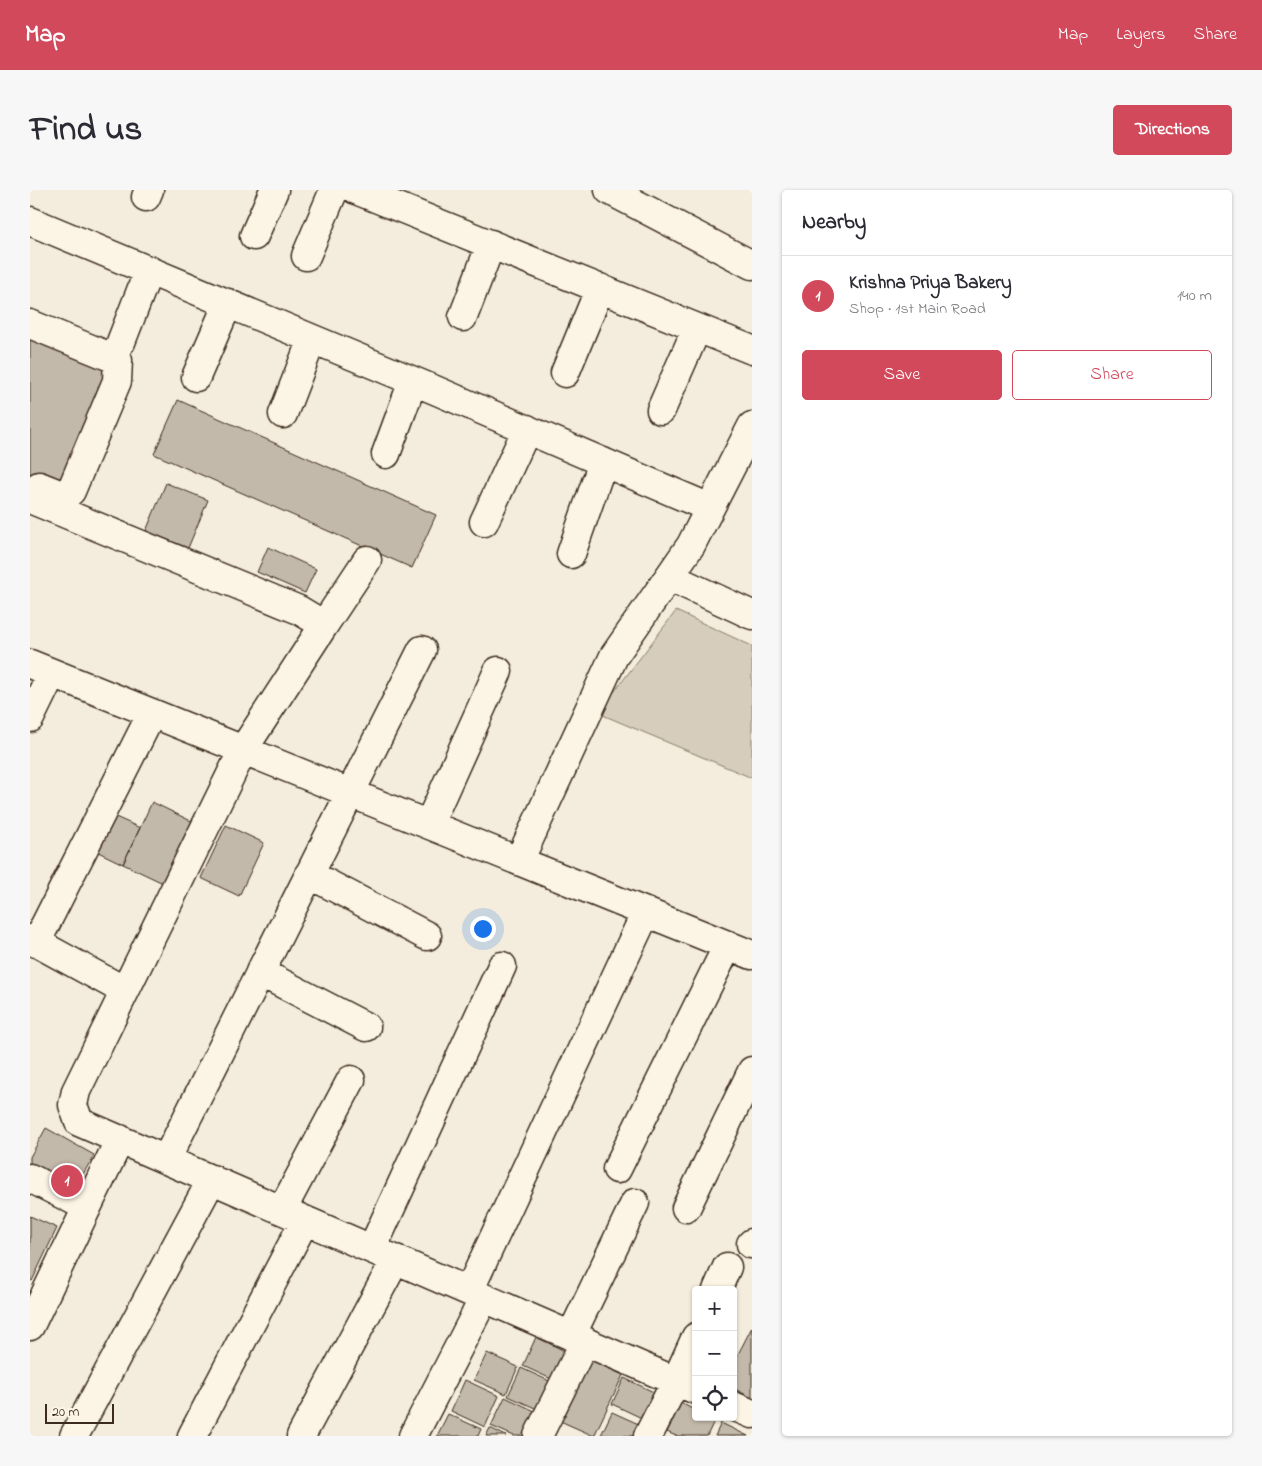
<!DOCTYPE html>
<meta charset="utf-8">
<style>
body{margin:0;font-family:"Indie Flower",sans-serif;background:#f7f7f7;color:#2b2b33}
.controls{position:absolute;right:15px;bottom:15px;display:grid;overflow:hidden;border-radius:5px;box-shadow:0 1px 4px #0004}
.controls button{width:45px;height:45px;display:grid;place-items:center;padding:0;border:0;border-bottom:1px solid #e1e1e2;background:#fff;color:#2b2b33;font:25px sans-serif}
.scale{position:absolute;left:15px;bottom:12px;width:69px;box-sizing:border-box;padding-left:5px;border:2px solid #3b2a1e;border-top:0;font-size:14px;line-height:18px;white-space:nowrap;color:#3b2a1e;-webkit-text-stroke:4px #fcf5e5;paint-order:stroke}
.you{position:absolute;left:452px;top:738px;width:18px;height:18px;margin:-12px;border:4px solid #fff;border-radius:50%;background:#1a73e8;box-shadow:0 0 0 8px #1a73e833}
.badge{display:grid;place-items:center;width:32px;height:32px;border-radius:50%;background:#d1495b;color:#fff;font-size:16px;font-weight:700}
.pin{position:absolute;translate:-50% -50%;border:2px solid #fff;box-shadow:0 1px 5px #0006}
.list{margin:0;padding:0;list-style:none}
h2{display:flex;justify-content:space-between;align-items:center;height:65px;margin:0;padding:0 20px;font-size:21px}
h2 small{font-size:16px;font-weight:400;color:#7c7c81}
.list li{display:grid;grid-template-columns:32px 1fr auto;gap:15px;align-items:center;box-sizing:border-box;height:80px;padding:0 20px;border-top:1px solid #e1e1e2}
.list b{display:block;font-size:19px;white-space:nowrap}
.list p{margin:0;font-size:16px;white-space:nowrap;color:#7c7c81}
.list em{font-size:16px;font-style:normal;color:#7c7c81}
.actions{display:flex;gap:10px;padding:15px 20px}
.actions a{flex:1;padding:11px 0;border:1px solid #d1495b;border-radius:5px;text-align:center;font-size:18px;color:#d1495b}
.actions .main{background:#d1495b;color:#fff}
.icon{flex:none;width:28px;height:28px;fill:none;stroke:currentColor;stroke-width:2;stroke-linecap:round;stroke-linejoin:round}
.map{position:relative;flex:none;width:722px;height:1246px;overflow:hidden;border-radius:5px}
header{display:flex;align-items:center;gap:30px;box-sizing:border-box;height:70px;padding:0 25px;background:#d1495b;color:#fff}
header strong{font-size:24px}
nav{display:flex;gap:28px;margin-inline-start:auto;font-size:18px}
.intro{display:flex;align-items:center;justify-content:space-between;box-sizing:border-box;height:120px;padding:0 30px}
h1{margin:0;font-size:35px}
.button{padding:12px 22px;border-radius:5px;background:#d1495b;color:#fff;font-size:18px;font-weight:700}
main{display:flex;gap:30px;padding:0 30px}
aside{flex:1;background:#fff;border-radius:5px;box-shadow:0 1px 4px #0004}
.map>svg:first-child{display:block}
.green{fill:#d6cdbd;stroke:#887c6e}
.building{fill:#c3b9aa;stroke:#3b2a1e}
.lines{fill:none;stroke-linecap:round;stroke-linejoin:round}
.street-casing{stroke:#3b2a1e;stroke-width:31}
.street{stroke:#fcf5e5;stroke-width:28}
</style>
<header>
<strong>Map</strong>
<nav><a>Map</a><a>Layers</a><a>Share</a></nav>
</header>
<div class="intro"><h1>Find us</h1><a class="button">Directions</a></div>
<main>
<div class="map">
<svg width="722" height="1246" viewBox="0 0 722 1246">
<rect width="100%" height="100%" fill="#f4eddd"/>
<filter id="ink" filterUnits="userSpaceOnUse"><feTurbulence type="fractalNoise" baseFrequency=".02" numOctaves="2"/><feDisplacementMap in="SourceGraphic" scale="10" xChannelSelector="R" yChannelSelector="G"/><feConvolveMatrix kernelMatrix="1 2 1 2 8 2 1 2 1" color-interpolation-filters="sRGB"/></filter>
<g filter="url(#ink)">
<!-- green -->
<path class="green" d="M 646,421 L 722,456 L 722,588 L 568,523 Z"/>
<!-- building -->
<path class="building" d="M 0,141 L 84,176 L 33,298 L 0,284 Z
M 148,210 L 406,325 L 382,378 L 124,264 Z
M 136,293 L 178,310 L 158,358 L 116,341 Z
M 238,357 L 286,379 L 275,403 L 227,382 Z
M 122,612 L 163,632 L 133,693 L 93,674 Z
M 79,624 L 110,638 L 93,674 L 62,659 Z
M 196,635 L 234,653 L 209,706 L 171,688 Z
M 16,938 L 64,965 L 40,1007 L 0,985 L 0,967 Z
M 0,1026 L 27,1038 L 2,1091 L 0,1090 Z
M 722,1137 L 722,1208 L 703,1198 L 703,1174 Z
M 506,1147 L 541,1164 L 528,1192 L 493,1176 Z
M 457,1163 L 488,1177 L 476,1204 L 444,1190 Z
M 557,1168 L 593,1185 L 564,1246 L 528,1230 Z
M 491,1178 L 526,1194 L 514,1222 L 478,1206 Z
M 594,1188 L 630,1205 L 618,1231 L 582,1214 Z
M 435,1190 L 469,1206 L 455,1237 L 421,1221 Z
M 475,1207 L 507,1222 L 496,1246 L 484,1246 L 461,1236 Z
M 651,1213 L 666,1221 L 666,1227 L 680,1227 L 685,1229 L 677,1246 L 646,1246 L 637,1242 Z
M 582,1222 L 613,1236 L 608,1246 L 571,1245 Z
M 418,1224 L 451,1239 L 448,1246 L 407,1246 Z
M 691,1233 L 718,1246 L 685,1246 Z
M 460,1238 L 476,1246 L 456,1246 Z"/>
<g class="lines">
<defs>
<path id="street" d="M 326,0 L 722,160
M 579,0 L 722,75
M 116,7 L 119,0
M 0,31 L 405,200 L 680,318
M 224,46 L 244,0
M 276,66 L 304,0
M 433,127 L 461,54
M 0,134 L 88,170 L 87,191 L 41,301 L 29,304 L 9,296
M 91,152 L 119,80
M 535,183 L 570,98
M 166,187 L 198,113
M 631,220 L 667,138
M 253,224 L 282,149
M 356,264 L 383,191
M 0,309 L 269,420 L 294,435 L 213,560 L 46,901 L 43,915 L 49,932 L 666,1200
M 454,332 L 497,239
M 541,364 L 573,272
M 640,387 L 722,425
M 294,435 L 337,370
M 0,474 L 722,765
M 0,528 L 22,483
M 399,634 L 468,481
M 489,671 L 584,466 L 661,355 L 722,236
M 279,684 L 397,746
M 0,749 L 95,801
M 6,753 L 122,523
M 230,782 L 336,837
M 136,970 L 392,460
M 587,979 L 698,755
M 0,988 L 57,1017
M 656,1018 L 722,881
M 252,1020 L 321,890
M 721,1054 L 722,1053
M 342,1059 L 472,776
M 687,1100 L 697,1077
M 439,1101 L 616,722
M 0,1136 L 90,949
M 541,1146 L 605,1013
M 703,1216 L 722,1224
M 44,1246 L 182,989
M 162,1246 L 275,1030
M 271,1246 L 366,1069
M 383,1246 L 454,1108
M 508,1246 L 555,1151
M 618,1246 L 646,1191 L 666,1147"/>
</defs>
<!-- street casing -->
<use href="#street" class="street-casing"/>
<!-- street -->
<use href="#street" class="street"/>
</g>
</g>
</svg>
<div class="controls">
<button>+</button>
<button>−</button>
<button><svg class="icon" aria-label="locate" viewBox="0 0 24 24"><circle cx="12" cy="12" r="6"/><path d="M12 2v4M12 18v4M2 12h4M18 12h4"/></svg></button>
</div>
<div class="scale">20 m</div>
<div class="you"></div>
<div class="pin badge" style="left:37px;top:991px">1</div>
</div>
<aside>
<h2>Nearby<small></small></h2>
<ul class="list">
<li><span class="badge">1</span><div><b>Krishna Priya Bakery</b><p>Shop · 1st Main Road</p></div><em>140 m</em></li>
</ul>
<div class="actions"><a class="main">Save</a><a>Share</a></div>
</aside>
</main>
